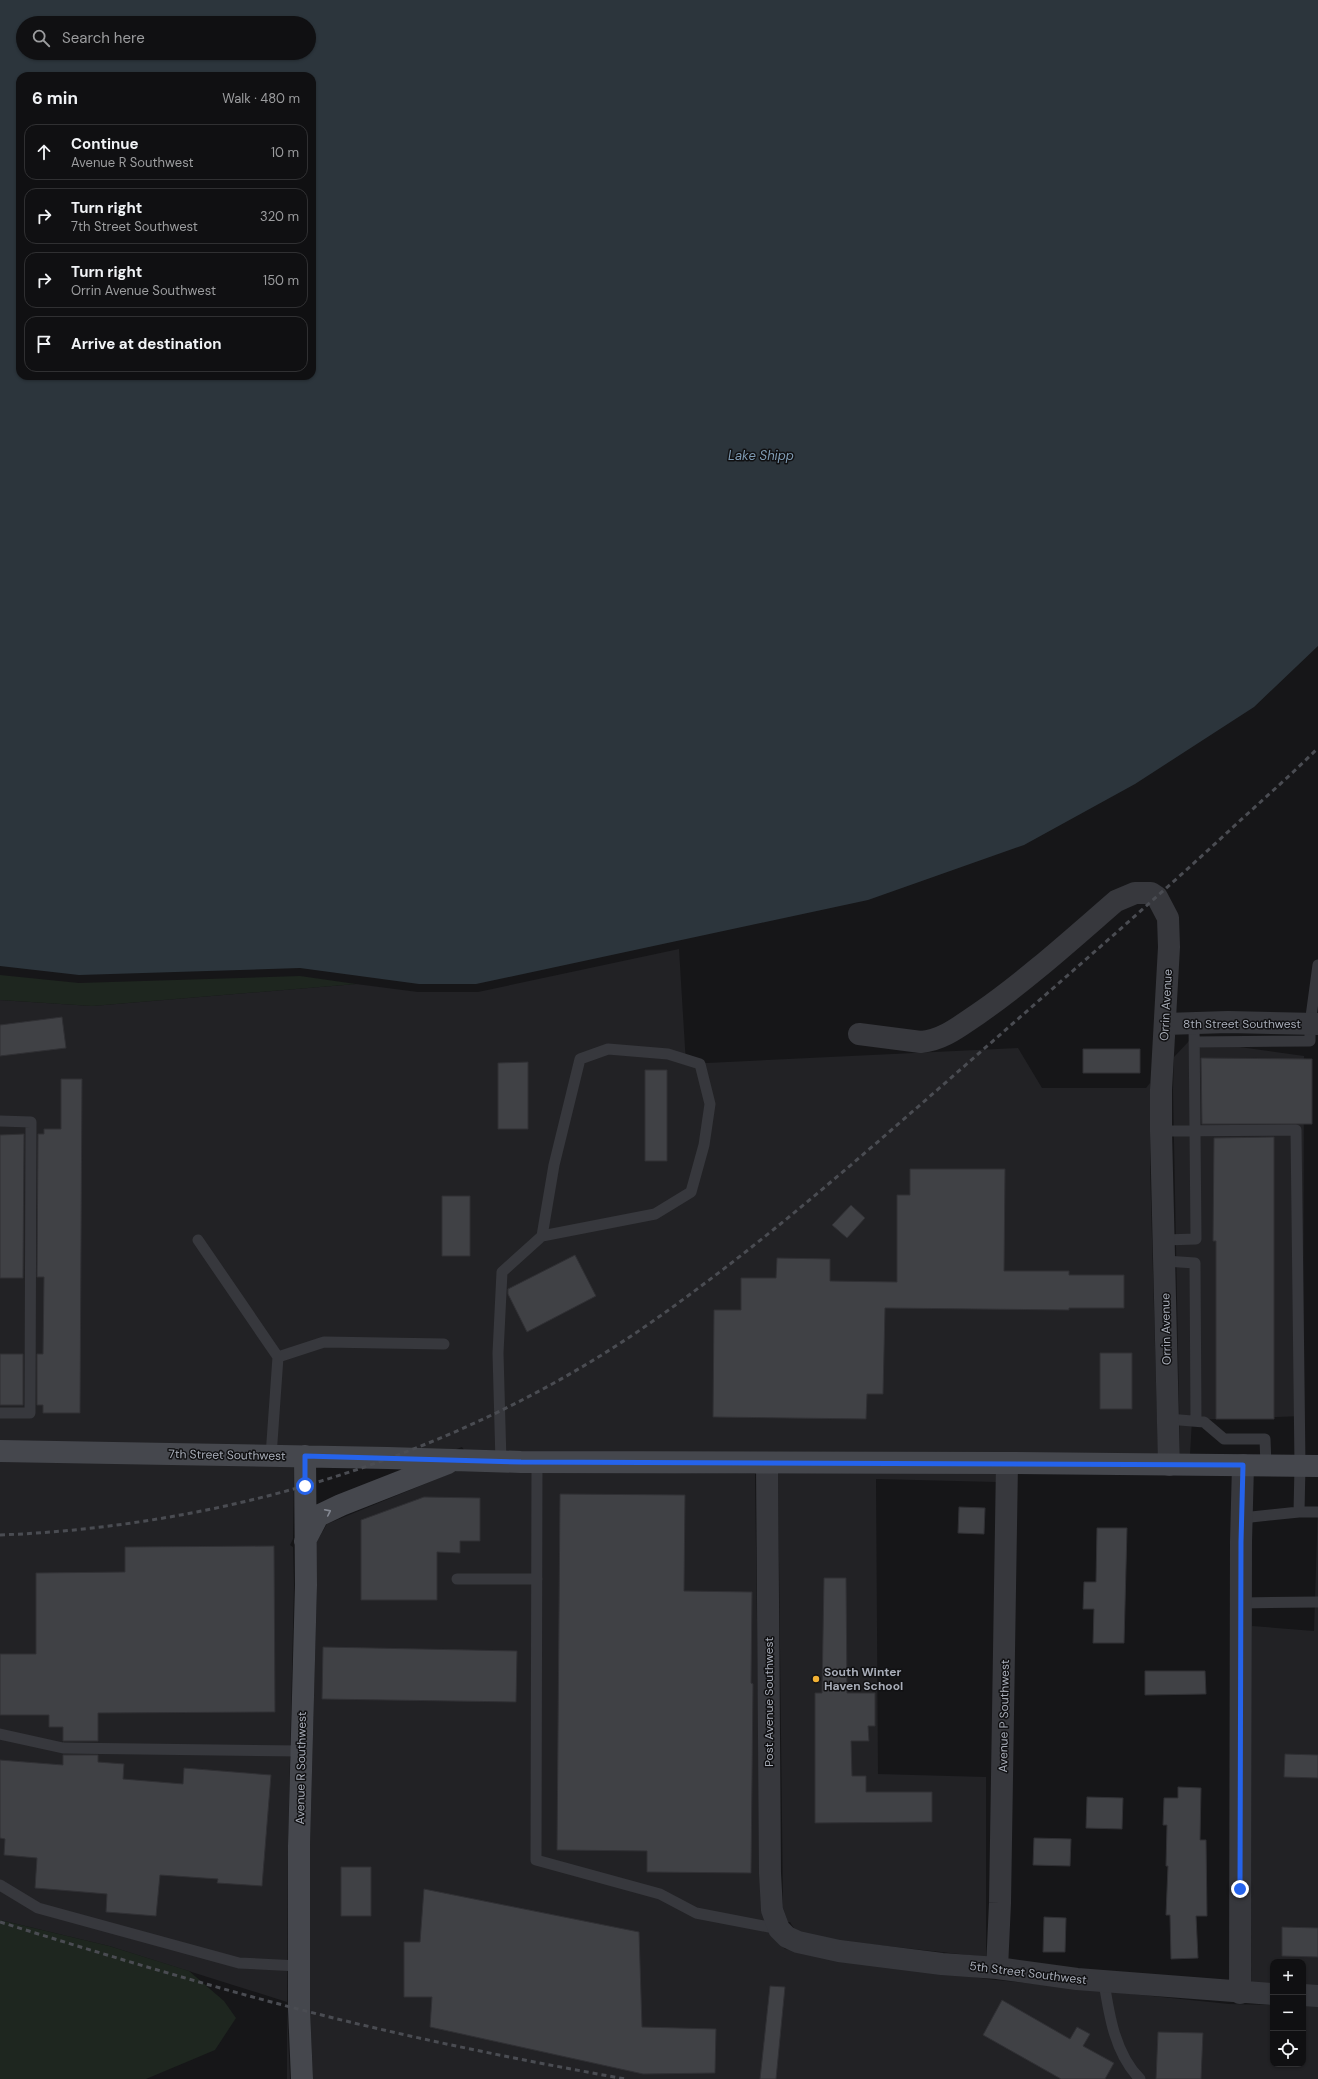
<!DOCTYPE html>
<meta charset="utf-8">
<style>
body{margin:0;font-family:"DM Sans",sans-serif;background:#19191b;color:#f1f3f6}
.controls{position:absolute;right:12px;bottom:12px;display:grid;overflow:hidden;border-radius:8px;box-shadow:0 1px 3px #0004}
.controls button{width:36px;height:36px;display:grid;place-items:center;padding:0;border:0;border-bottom:1px solid #303032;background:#101012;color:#f1f3f6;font:20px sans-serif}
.stop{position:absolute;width:12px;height:12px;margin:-9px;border:3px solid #2563eb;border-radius:50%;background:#fff}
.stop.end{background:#2563eb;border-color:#fff;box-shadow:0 1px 4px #0008}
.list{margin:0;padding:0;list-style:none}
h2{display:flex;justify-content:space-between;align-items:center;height:52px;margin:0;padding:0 16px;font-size:17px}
h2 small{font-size:13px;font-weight:400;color:#9c9d9f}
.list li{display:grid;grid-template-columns:26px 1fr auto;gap:12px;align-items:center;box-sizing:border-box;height:56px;margin:0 8px 8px;padding:0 8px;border:1px solid #303032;border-radius:12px}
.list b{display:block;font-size:15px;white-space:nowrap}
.list p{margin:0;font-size:13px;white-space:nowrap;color:#9c9d9f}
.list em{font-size:13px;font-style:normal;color:#9c9d9f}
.icon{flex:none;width:22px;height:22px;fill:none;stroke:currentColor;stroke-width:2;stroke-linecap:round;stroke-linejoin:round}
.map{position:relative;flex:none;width:1318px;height:2079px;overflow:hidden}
.search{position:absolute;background:#101012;box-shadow:0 1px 3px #0004;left:16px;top:16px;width:300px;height:44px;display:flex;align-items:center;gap:10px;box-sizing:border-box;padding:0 14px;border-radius:22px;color:#9c9d9f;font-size:15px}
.panel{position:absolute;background:#101012;box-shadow:0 1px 3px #0004;left:16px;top:72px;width:300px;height:308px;border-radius:12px}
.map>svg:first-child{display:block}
.built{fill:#222225}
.green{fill:#1e261f}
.water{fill:#2c353c;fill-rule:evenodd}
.building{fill:#404145;stroke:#303034}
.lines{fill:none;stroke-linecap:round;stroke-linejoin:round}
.lane{stroke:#37383d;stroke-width:11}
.street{stroke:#37383d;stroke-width:22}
.secondary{stroke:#45474d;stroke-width:22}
.rail{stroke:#4a4c52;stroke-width:3;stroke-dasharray:5 4;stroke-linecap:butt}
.oneway{stroke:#858993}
.route{stroke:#2563eb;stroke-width:5}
.poi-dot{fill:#f2b134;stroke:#111113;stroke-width:1.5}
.labels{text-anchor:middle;stroke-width:3;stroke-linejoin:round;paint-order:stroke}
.street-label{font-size:12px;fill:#a8adb8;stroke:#111113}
.poi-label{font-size:12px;font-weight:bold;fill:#a8adb8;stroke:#111113;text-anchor:start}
.water-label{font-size:13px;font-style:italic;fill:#7f9bb3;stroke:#111113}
</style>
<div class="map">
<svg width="1318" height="2079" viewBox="0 0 1318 2079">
<rect width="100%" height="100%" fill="#161618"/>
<!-- built -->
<path class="built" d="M 679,949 L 686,1064 L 1018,1048 L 1042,1088 L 1146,1088 L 1150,1083 L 1150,1166 L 1158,1455 L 521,1452 L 464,1450 L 462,1447 L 454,1450 L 0,1441 L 0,1000 L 92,1006 L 356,984 L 418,992 L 478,992 Z
M 1190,1040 L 1304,1056 L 1303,1416 L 1192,1420 L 1190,1455 L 1180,1455 L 1173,1090 L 1174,1057 Z
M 0,1461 L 294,1466 L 293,1539 L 290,1545 L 293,1547 L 294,1585 L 288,1846 L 287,2009 L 290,2079 L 287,2079 L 287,2002 L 109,1946 L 0,1920 Z
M 459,1470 L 755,1474 L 761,1910 L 768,1932 L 785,1949 L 987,1979 L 1229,2004 L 1273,2005 L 1273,2064 L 1303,2064 L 1303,2006 L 1318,2006 L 1318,2079 L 313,2079 L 310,2009 L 310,1846 L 317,1585 L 316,1543 L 327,1524 Z
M 996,1473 L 996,1482 L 876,1479 L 878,1774 L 986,1777 L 986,1957 L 841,1941 L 802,1933 L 795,1930 L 790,1922 L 788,1922 L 783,1908 L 778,1474 Z
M 1318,1505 L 1318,1986 L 1303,1985 L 1303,1962 L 1273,1962 L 1273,1984 L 1251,1983 L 1252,1626 L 1314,1631 Z"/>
<!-- green -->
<path class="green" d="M 0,975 L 79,983 L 300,976 L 356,984 L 92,1006 L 0,1000 Z
M 0,1920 L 109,1946 L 189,1971 L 224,2001 L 236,2018 L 215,2050 L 146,2079 L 0,2079 Z"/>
<!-- water -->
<path class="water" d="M 0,0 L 1318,0 L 1318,646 L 1254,707 L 1135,784 L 1024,845 L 868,900 L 476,984 L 419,984 L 300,968 L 79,975 L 0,966 ZM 23,23 L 309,23 L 309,53 L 23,53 ZM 20,76 L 312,76 L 312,376 L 20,376 Z"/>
<!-- building -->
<path class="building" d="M 62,1017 L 66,1048 L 0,1056 L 0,1025 Z
M 1083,1049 L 1140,1049 L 1140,1073 L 1083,1073 Z
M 1201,1058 L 1312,1059 L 1312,1124 L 1202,1124 Z
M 528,1062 L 528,1129 L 498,1129 L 498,1063 Z
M 645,1070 L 667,1070 L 667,1161 L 645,1161 Z
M 61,1079 L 82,1079 L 80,1413 L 43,1413 L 43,1405 L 37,1405 L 37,1354 L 43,1354 L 44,1277 L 37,1277 L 38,1134 L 44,1134 L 44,1129 L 61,1129 Z
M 24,1134 L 23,1278 L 0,1278 L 0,1135 Z
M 1274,1137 L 1274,1419 L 1216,1419 L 1216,1241 L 1213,1241 L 1214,1138 Z
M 910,1169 L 1005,1169 L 1004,1271 L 1069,1271 L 1069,1275 L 1124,1275 L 1124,1308 L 1069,1308 L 1069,1310 L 885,1308 L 883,1394 L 867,1394 L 866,1419 L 713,1417 L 714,1310 L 741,1310 L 741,1278 L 776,1278 L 777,1258 L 830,1259 L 830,1281 L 897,1282 L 897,1195 L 910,1195 Z
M 442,1196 L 470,1196 L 470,1256 L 442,1256 Z
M 851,1205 L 865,1218 L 847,1238 L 832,1225 Z
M 575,1255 L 596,1296 L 527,1332 L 508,1294 L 508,1289 Z
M 1100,1353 L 1132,1353 L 1132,1409 L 1100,1409 Z
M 0,1354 L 23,1354 L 23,1405 L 0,1405 Z
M 560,1494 L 685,1495 L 684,1591 L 752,1592 L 751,1683 L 753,1684 L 751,1873 L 647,1872 L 647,1851 L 557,1850 Z
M 424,1497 L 480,1498 L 480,1541 L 460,1541 L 460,1553 L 437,1552 L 437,1600 L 361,1600 L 361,1520 Z
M 959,1507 L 985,1508 L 984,1534 L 958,1533 Z
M 1097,1528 L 1127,1528 L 1124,1643 L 1093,1643 L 1094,1609 L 1083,1609 L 1084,1582 L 1096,1582 Z
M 274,1546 L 275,1712 L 98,1713 L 98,1741 L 63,1741 L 63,1727 L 49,1727 L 49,1715 L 0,1715 L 0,1654 L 36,1654 L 36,1573 L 125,1572 L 125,1547 Z
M 824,1578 L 846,1578 L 847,1693 L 875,1693 L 875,1726 L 868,1726 L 869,1741 L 851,1741 L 852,1776 L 866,1776 L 866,1792 L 932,1792 L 932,1822 L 815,1823 L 815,1693 L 822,1693 Z
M 323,1647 L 517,1651 L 516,1702 L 322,1699 Z
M 1145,1671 L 1205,1671 L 1206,1694 L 1145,1695 Z
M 1285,1754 L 1318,1755 L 1318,1778 L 1284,1777 Z
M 63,1755 L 98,1755 L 98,1762 L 124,1764 L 123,1779 L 183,1784 L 184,1768 L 271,1775 L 262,1886 L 217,1883 L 218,1879 L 160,1875 L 156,1916 L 106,1912 L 107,1894 L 35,1888 L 37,1858 L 4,1855 L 5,1839 L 0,1838 L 0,1760 L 63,1765 Z
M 1178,1787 L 1201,1788 L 1200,1840 L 1206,1840 L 1207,1916 L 1196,1916 L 1198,1958 L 1171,1959 L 1170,1915 L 1166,1915 L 1168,1866 L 1166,1866 L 1167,1825 L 1163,1825 L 1164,1798 L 1178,1798 Z
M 1087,1797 L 1123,1798 L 1122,1829 L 1086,1828 Z
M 1034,1838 L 1071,1839 L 1070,1866 L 1033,1865 Z
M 341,1867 L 371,1867 L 371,1916 L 341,1916 Z
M 424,1889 L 639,1932 L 642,2027 L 716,2029 L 715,2073 L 643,2074 L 430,2027 L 432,1997 L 404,1997 L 404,1942 L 420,1942 Z
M 1044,1917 L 1066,1918 L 1065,1952 L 1043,1952 Z
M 1282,1927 L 1318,1928 L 1318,1957 L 1282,1956 Z
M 770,1986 L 785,1987 L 776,2079 L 760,2079 Z
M 1002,2000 L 1070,2039 L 1077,2027 L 1090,2034 L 1083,2046 L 1114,2063 L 1105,2079 L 1061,2079 L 983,2035 Z
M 1158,2032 L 1203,2033 L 1201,2079 L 1156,2079 Z"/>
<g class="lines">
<!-- lane -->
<path class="lane" d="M 1194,1042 L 1310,1041 L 1310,1024 L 1318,965
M 0,1121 L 31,1122 L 30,1413 L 0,1413
M 1161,1131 L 1296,1130 L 1300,1466 L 1299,1512 L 1318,1512
M 198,1240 L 278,1357 L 271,1456
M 1165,1240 L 1196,1239 L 1194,1023
M 1165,1261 L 1195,1263 L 1196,1421
M 278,1357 L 324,1342 L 444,1344
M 1168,1419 L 1204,1422 L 1224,1439 L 1265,1439 L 1266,1466
M 501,1462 L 498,1353 L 502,1272 L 542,1236 L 655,1214 L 691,1192 L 704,1145 L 710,1104 L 700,1064 L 668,1054 L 608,1049 L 580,1059 L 554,1165 L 542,1236
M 537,1462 L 536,1860 L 660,1894 L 696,1913 L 779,1929
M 1242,1518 L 1299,1512
M 457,1579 L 537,1579
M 1241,1603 L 1318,1602
M 0,1734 L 63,1748 L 301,1751
M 0,1885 L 38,1908 L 239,1963 L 299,1966
M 1104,1982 C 1109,2015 1115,2054 1140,2079"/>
<!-- street -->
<path class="street" d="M 1165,1024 L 1228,1022 L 1318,1024
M 859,1034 L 921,1042 C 943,1040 960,1026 978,1014 C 1027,980 1071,940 1116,901 L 1135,893 L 1151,893 L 1157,897 L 1168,918 L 1169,947 L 1161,1090 L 1161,1131 L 1169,1465
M 767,1464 L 770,1873 L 772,1910 L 779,1929 L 787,1937 L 798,1942 L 839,1951 L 942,1964 L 997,1968 L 1077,1979 L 1273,1994
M 997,1968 L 1000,1903 L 1007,1463
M 1240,1993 L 1241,1542 L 1243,1465
M 1303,1995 L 1318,1996"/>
<!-- secondary -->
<path class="secondary" d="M 0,1451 L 388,1458 L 521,1462 L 1007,1463 L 1318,1466
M 305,1541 L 318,1516 L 341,1505 L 448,1463
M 302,2079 L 299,2009 L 299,1846 L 306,1585 L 305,1456"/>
<!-- rail -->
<path class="rail" d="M 0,1535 C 230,1526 464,1454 653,1321 C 767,1241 872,1147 977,1055 C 1062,980 1148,906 1231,829 C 1260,802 1290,776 1318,748
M 0,1922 C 99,1953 198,1983 298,2009 C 406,2037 515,2059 625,2079"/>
</g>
<!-- one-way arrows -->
<defs><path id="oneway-chevron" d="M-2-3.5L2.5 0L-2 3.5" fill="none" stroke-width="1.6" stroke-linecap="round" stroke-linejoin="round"/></defs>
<use class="oneway" href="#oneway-chevron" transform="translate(328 1512) rotate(-26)"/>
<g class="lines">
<!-- route -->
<path class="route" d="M 305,1486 L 305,1456 L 521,1462 L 1243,1465 L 1241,1542 L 1240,1889"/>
</g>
<!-- markers -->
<circle class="poi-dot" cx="816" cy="1679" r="4"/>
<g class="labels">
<!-- street labels -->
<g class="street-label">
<text transform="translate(1166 1005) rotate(-87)" y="4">Orrin Avenue</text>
<text x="1242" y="1028">8th Street Southwest</text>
<text transform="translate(1166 1329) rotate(-91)" y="4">Orrin Avenue</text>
<text transform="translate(227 1455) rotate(1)" y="4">7th Street Southwest</text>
<text transform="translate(769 1702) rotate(-90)" y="4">Post Avenue Southwest</text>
<text transform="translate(1004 1716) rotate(-89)" y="4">Avenue P Southwest</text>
<text transform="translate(301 1768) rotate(-89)" y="4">Avenue R Southwest</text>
<text transform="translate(1028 1973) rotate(7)" y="4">5th Street Southwest</text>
</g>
<!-- poi labels -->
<g class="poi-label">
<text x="824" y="1676">South Winter<tspan x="824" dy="14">Haven School</tspan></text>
</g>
<!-- water labels -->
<g class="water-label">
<text x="761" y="460">Lake Shipp</text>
</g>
</g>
</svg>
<div class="controls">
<button>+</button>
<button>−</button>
<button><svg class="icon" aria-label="locate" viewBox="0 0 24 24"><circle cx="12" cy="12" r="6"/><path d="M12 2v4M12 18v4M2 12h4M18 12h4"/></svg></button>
</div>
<div class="stop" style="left:305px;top:1486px"></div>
<div class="stop end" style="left:1240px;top:1889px"></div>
<div class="search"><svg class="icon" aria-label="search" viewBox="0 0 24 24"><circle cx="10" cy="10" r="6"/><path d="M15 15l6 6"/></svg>Search here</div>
<section class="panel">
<h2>6 min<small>Walk · 480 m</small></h2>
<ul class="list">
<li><svg class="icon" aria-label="ahead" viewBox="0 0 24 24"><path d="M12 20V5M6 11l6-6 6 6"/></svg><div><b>Continue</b><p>Avenue R Southwest</p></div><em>10 m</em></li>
<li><svg class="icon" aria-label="right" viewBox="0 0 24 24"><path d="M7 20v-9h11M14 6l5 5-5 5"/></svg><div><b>Turn right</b><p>7th Street Southwest</p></div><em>320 m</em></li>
<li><svg class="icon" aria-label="right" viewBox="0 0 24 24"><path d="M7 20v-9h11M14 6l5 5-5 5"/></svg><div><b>Turn right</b><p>Orrin Avenue Southwest</p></div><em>150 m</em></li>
<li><svg class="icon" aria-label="arrive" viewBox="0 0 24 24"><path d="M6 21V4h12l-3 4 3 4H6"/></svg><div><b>Arrive at destination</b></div></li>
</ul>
</section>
</div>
